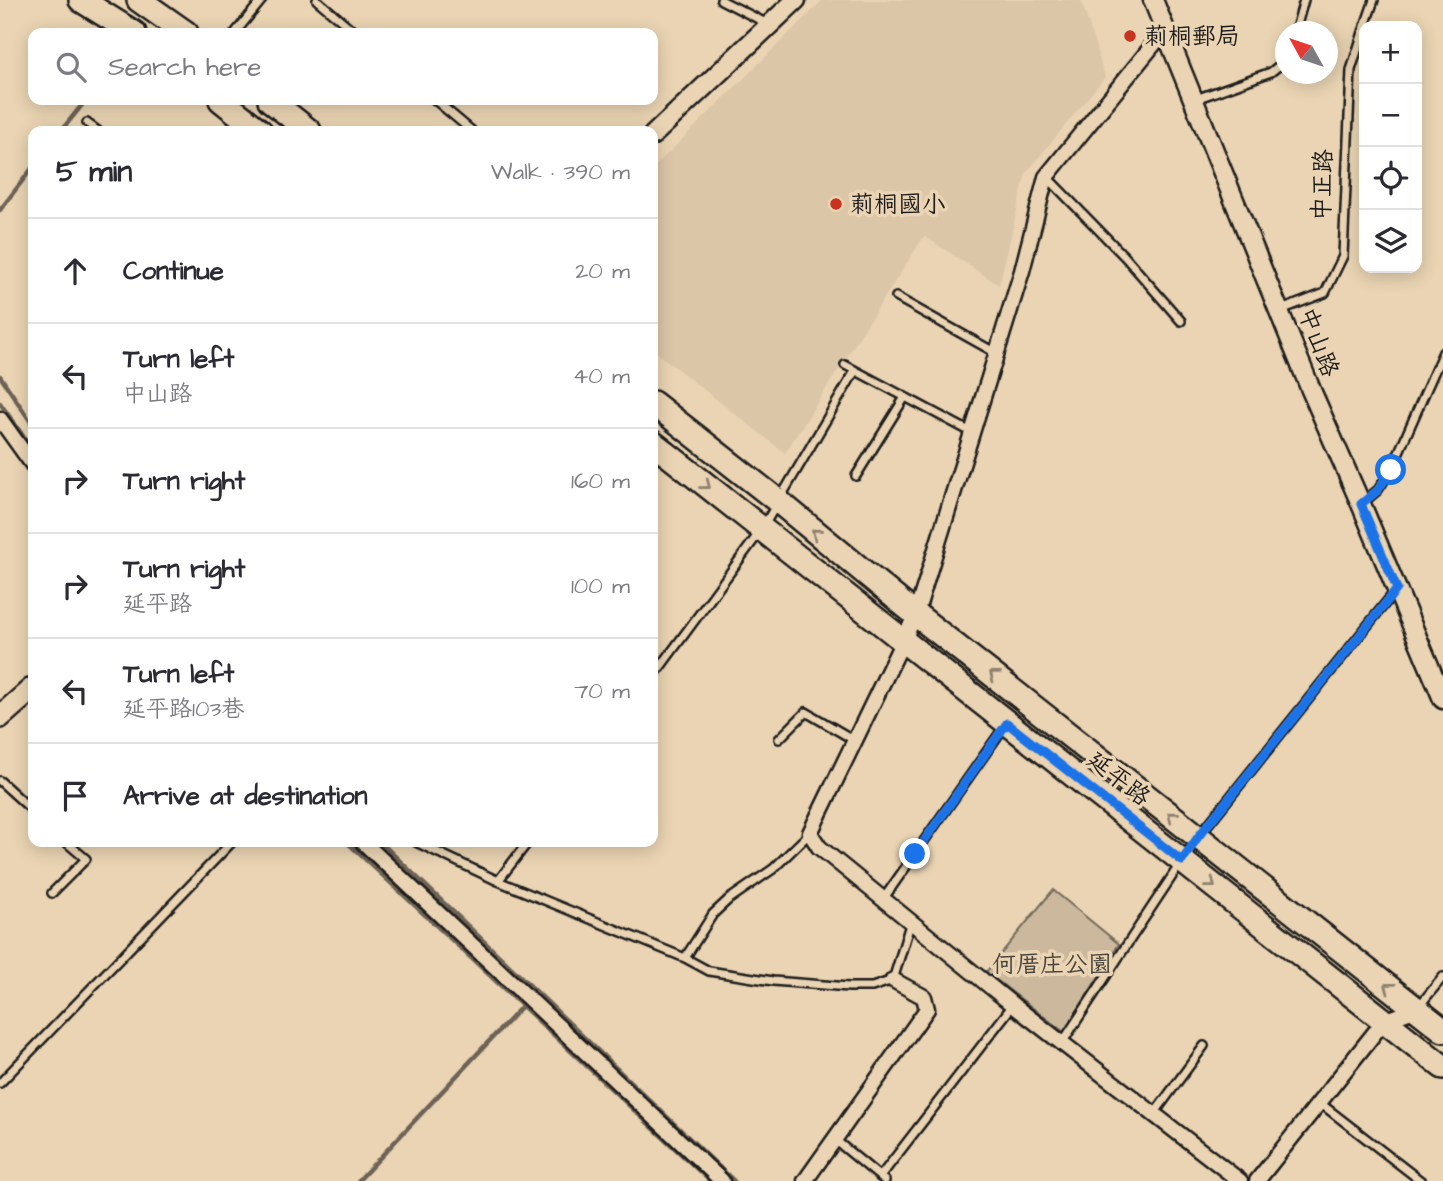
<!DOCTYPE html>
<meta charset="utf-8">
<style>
body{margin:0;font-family:"Architects Daughter","LXGW WenKai TC",sans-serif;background:#f7f7f7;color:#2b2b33}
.controls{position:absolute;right:21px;top:21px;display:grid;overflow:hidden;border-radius:14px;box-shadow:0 4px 18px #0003}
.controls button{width:63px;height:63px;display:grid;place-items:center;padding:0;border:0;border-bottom:2px solid #e1e1e2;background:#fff;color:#2b2b33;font:35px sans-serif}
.compass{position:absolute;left:1275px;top:21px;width:63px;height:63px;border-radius:50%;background:#fff;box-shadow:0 4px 18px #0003;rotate:310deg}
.stop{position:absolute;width:21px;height:21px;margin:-16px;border:5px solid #1a73e8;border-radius:50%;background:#fff}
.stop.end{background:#1a73e8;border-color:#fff;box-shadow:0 2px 7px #0008}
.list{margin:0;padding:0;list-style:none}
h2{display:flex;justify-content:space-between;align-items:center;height:91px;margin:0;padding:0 28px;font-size:30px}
h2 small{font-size:23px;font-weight:400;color:#7c7c81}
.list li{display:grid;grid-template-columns:46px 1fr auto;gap:21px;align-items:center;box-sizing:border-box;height:105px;padding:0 28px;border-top:2px solid #e1e1e2}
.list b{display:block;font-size:26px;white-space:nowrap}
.list p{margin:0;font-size:23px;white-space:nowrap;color:#7c7c81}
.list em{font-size:23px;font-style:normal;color:#7c7c81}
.icon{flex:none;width:38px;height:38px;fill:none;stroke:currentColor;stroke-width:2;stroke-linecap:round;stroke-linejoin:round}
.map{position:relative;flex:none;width:1443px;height:1181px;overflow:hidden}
.search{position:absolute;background:#fff;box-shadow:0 4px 18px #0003;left:28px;top:28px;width:630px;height:77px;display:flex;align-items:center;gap:18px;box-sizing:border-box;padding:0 24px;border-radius:14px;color:#7c7c81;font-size:26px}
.panel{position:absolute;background:#fff;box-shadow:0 4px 18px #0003;left:28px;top:126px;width:630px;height:721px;border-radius:14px}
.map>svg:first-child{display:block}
.built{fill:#dbc6a8}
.green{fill:#ccb99d;stroke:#746a5c;stroke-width:2}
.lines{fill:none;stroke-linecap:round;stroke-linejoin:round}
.stream{stroke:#6c6357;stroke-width:4.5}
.service-casing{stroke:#1c1c1c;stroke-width:12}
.minor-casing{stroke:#1c1c1c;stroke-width:19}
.tertiary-casing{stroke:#1c1c1c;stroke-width:23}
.secondary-casing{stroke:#1c1c1c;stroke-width:26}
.primary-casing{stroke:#1c1c1c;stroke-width:28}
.service{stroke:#ead4b3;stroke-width:7}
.minor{stroke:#ead4b3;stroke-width:14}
.tertiary{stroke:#ead4b3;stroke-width:18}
.secondary{stroke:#ead4b3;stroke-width:21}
.primary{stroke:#ead4b3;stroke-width:23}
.oneway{stroke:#8d816f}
.route{stroke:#1a73e8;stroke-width:9}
.poi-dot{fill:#c8321e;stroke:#ead4b3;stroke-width:2.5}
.labels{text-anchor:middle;stroke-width:7;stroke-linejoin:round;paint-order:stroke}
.poi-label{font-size:24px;fill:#1c1c1c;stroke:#ead4b3;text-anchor:start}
.street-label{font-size:24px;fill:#1c1c1c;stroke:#ead4b3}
.park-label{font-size:24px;fill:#48433c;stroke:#ead4b3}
</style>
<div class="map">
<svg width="1443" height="1181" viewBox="0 0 1443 1181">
<rect width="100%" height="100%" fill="#ead4b3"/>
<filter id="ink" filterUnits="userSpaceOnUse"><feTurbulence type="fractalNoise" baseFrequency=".0143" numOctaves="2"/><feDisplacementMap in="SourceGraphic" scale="14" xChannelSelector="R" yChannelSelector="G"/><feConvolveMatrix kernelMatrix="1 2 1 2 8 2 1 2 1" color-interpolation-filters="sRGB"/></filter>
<g filter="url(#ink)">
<!-- built -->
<path class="built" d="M 823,0 L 1081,0 L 1105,77 L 1026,173 L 999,285 L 924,236 L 785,453 L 653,350 L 653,168 Z"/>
<!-- green -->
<path class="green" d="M 1053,890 L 1119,944 L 1064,1032 L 986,972 Z"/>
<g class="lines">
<!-- stream -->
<path class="stream" d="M 61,131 L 86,100
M 0,210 L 33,167
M 0,376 L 33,425
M 0,403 L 33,450
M 347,842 L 710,1181
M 380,842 L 734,1181
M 358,1181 L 524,1004"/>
<defs>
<path id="service" d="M 317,0 L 356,33
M 721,0 L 768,24
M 1365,26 L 1374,0
M 1295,32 L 1304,0
M 235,33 L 262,0
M 435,100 L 472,131
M 1193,100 L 1271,72 L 1286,60
M 87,123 L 98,131
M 1047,177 L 1126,258 L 1181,321
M 896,297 L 996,353
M 1281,310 L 1325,293 L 1343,256 L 1351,70 L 1364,29
M 845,365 L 971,432
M 856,476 L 905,397
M 1361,504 L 1378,490 L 1391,470 L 1443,352
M 653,677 L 762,529 L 855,371
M 779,739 L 806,712 L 854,740
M 0,781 L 33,811
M 810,833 L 773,869 L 728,900 L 713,914 L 685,958 L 709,971 L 773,981 L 849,987 L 872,987 L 893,980 L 911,921
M 416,842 L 498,881 L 685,958
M 498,881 L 528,842
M 52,893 L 86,859 L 66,842
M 884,898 L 1004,727
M 1419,1006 L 1443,977
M 1062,1043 L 1198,837 L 1396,590
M 0,1083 L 232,842
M 1320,1103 L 1421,1181
M 1154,1114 L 1204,1046
M 834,1139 L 885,1181
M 880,1177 L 1013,1005"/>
<path id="minor" d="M 1166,29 L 1046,177 L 1022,271 L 916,614 L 810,833 L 819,847 L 1013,1005 L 1240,1181
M 0,419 L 33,465
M 363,842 L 722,1181
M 805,1181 L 927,1009 L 924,997 L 893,980
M 1257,1181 L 1384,1021 L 1417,1009"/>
<path id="tertiary" d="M 1153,0 L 1311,390 L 1361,504 L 1443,699
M 653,135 L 796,0"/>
<path id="secondary" d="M 0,717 L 33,688"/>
<path id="primary" d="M 81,0 L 134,33
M 139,0 L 186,33
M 221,100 L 260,131
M 270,100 L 309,131
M 653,403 L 778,501 L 904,605 L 1443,1030
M 653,443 L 1443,1067"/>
</defs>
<!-- service casing -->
<use href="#service" class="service-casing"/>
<!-- minor casing -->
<use href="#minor" class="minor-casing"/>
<!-- tertiary casing -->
<use href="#tertiary" class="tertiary-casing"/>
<!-- secondary casing -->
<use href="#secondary" class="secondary-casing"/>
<!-- primary casing -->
<use href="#primary" class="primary-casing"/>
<!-- service -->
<use href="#service" class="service"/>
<!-- minor -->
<use href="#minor" class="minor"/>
<!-- tertiary -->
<use href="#tertiary" class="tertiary"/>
<!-- secondary -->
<use href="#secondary" class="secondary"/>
<!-- primary -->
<use href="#primary" class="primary"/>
</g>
<!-- one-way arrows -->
<defs><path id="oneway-chevron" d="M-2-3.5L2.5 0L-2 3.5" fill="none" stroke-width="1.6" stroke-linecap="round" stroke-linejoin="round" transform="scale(1.75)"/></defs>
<g class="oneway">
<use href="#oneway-chevron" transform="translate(706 485) rotate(38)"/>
<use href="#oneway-chevron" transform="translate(816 533) rotate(-141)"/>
<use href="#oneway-chevron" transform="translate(994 675) rotate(-142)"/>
<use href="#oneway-chevron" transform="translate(1172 816) rotate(-141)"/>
<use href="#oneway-chevron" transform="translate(1211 884) rotate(38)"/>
<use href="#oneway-chevron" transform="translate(1389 987) rotate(-142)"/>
</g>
</g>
<g class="lines" filter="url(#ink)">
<!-- route -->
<path class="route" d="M 915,854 L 1007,723 L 1182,861 L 1198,837 L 1397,589 L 1361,504 L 1378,490 L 1391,470"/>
</g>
<!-- markers -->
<g class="poi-dot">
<circle cx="1130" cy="36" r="7"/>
<circle cx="836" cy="204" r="7"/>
</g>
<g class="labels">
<!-- poi labels -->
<g class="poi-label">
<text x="1144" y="44">莿桐郵局</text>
<text x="850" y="212">莿桐國小</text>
</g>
<!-- street labels -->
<g class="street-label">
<text transform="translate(1322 185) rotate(-88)" y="8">中正路</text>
<text transform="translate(1319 342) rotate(69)" y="8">中山路</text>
<text transform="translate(1119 778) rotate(38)" y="8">延平路</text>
</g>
<!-- park labels -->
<g class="park-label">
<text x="1052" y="972">何厝庄公園</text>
</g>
</g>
</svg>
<div class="controls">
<button>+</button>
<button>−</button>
<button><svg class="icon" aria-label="locate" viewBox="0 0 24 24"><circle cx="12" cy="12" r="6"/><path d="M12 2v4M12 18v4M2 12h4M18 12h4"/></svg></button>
<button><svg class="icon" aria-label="layers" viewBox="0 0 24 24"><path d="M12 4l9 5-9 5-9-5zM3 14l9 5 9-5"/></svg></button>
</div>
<svg class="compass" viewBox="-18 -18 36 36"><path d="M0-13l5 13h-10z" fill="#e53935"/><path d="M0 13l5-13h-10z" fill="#7c7c81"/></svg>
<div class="stop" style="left:1391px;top:470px"></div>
<div class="stop end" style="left:915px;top:854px"></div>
<div class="search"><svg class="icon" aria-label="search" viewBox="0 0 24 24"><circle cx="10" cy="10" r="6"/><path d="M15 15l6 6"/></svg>Search here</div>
<section class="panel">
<h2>5 min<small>Walk · 390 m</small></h2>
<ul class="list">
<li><svg class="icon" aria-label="ahead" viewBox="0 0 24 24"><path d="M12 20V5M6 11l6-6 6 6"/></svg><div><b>Continue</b></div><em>20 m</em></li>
<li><svg class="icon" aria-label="left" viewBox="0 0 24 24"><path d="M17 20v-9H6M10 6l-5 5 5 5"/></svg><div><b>Turn left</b><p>中山路</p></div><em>40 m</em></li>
<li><svg class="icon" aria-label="right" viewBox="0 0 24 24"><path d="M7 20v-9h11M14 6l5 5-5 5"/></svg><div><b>Turn right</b></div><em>160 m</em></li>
<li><svg class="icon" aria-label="right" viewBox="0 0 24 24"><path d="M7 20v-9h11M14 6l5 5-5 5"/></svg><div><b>Turn right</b><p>延平路</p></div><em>100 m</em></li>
<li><svg class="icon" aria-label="left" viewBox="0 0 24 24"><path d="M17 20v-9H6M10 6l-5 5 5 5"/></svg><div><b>Turn left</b><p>延平路103巷</p></div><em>70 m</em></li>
<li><svg class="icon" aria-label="arrive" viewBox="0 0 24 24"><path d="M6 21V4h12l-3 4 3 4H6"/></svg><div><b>Arrive at destination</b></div></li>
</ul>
</section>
</div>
